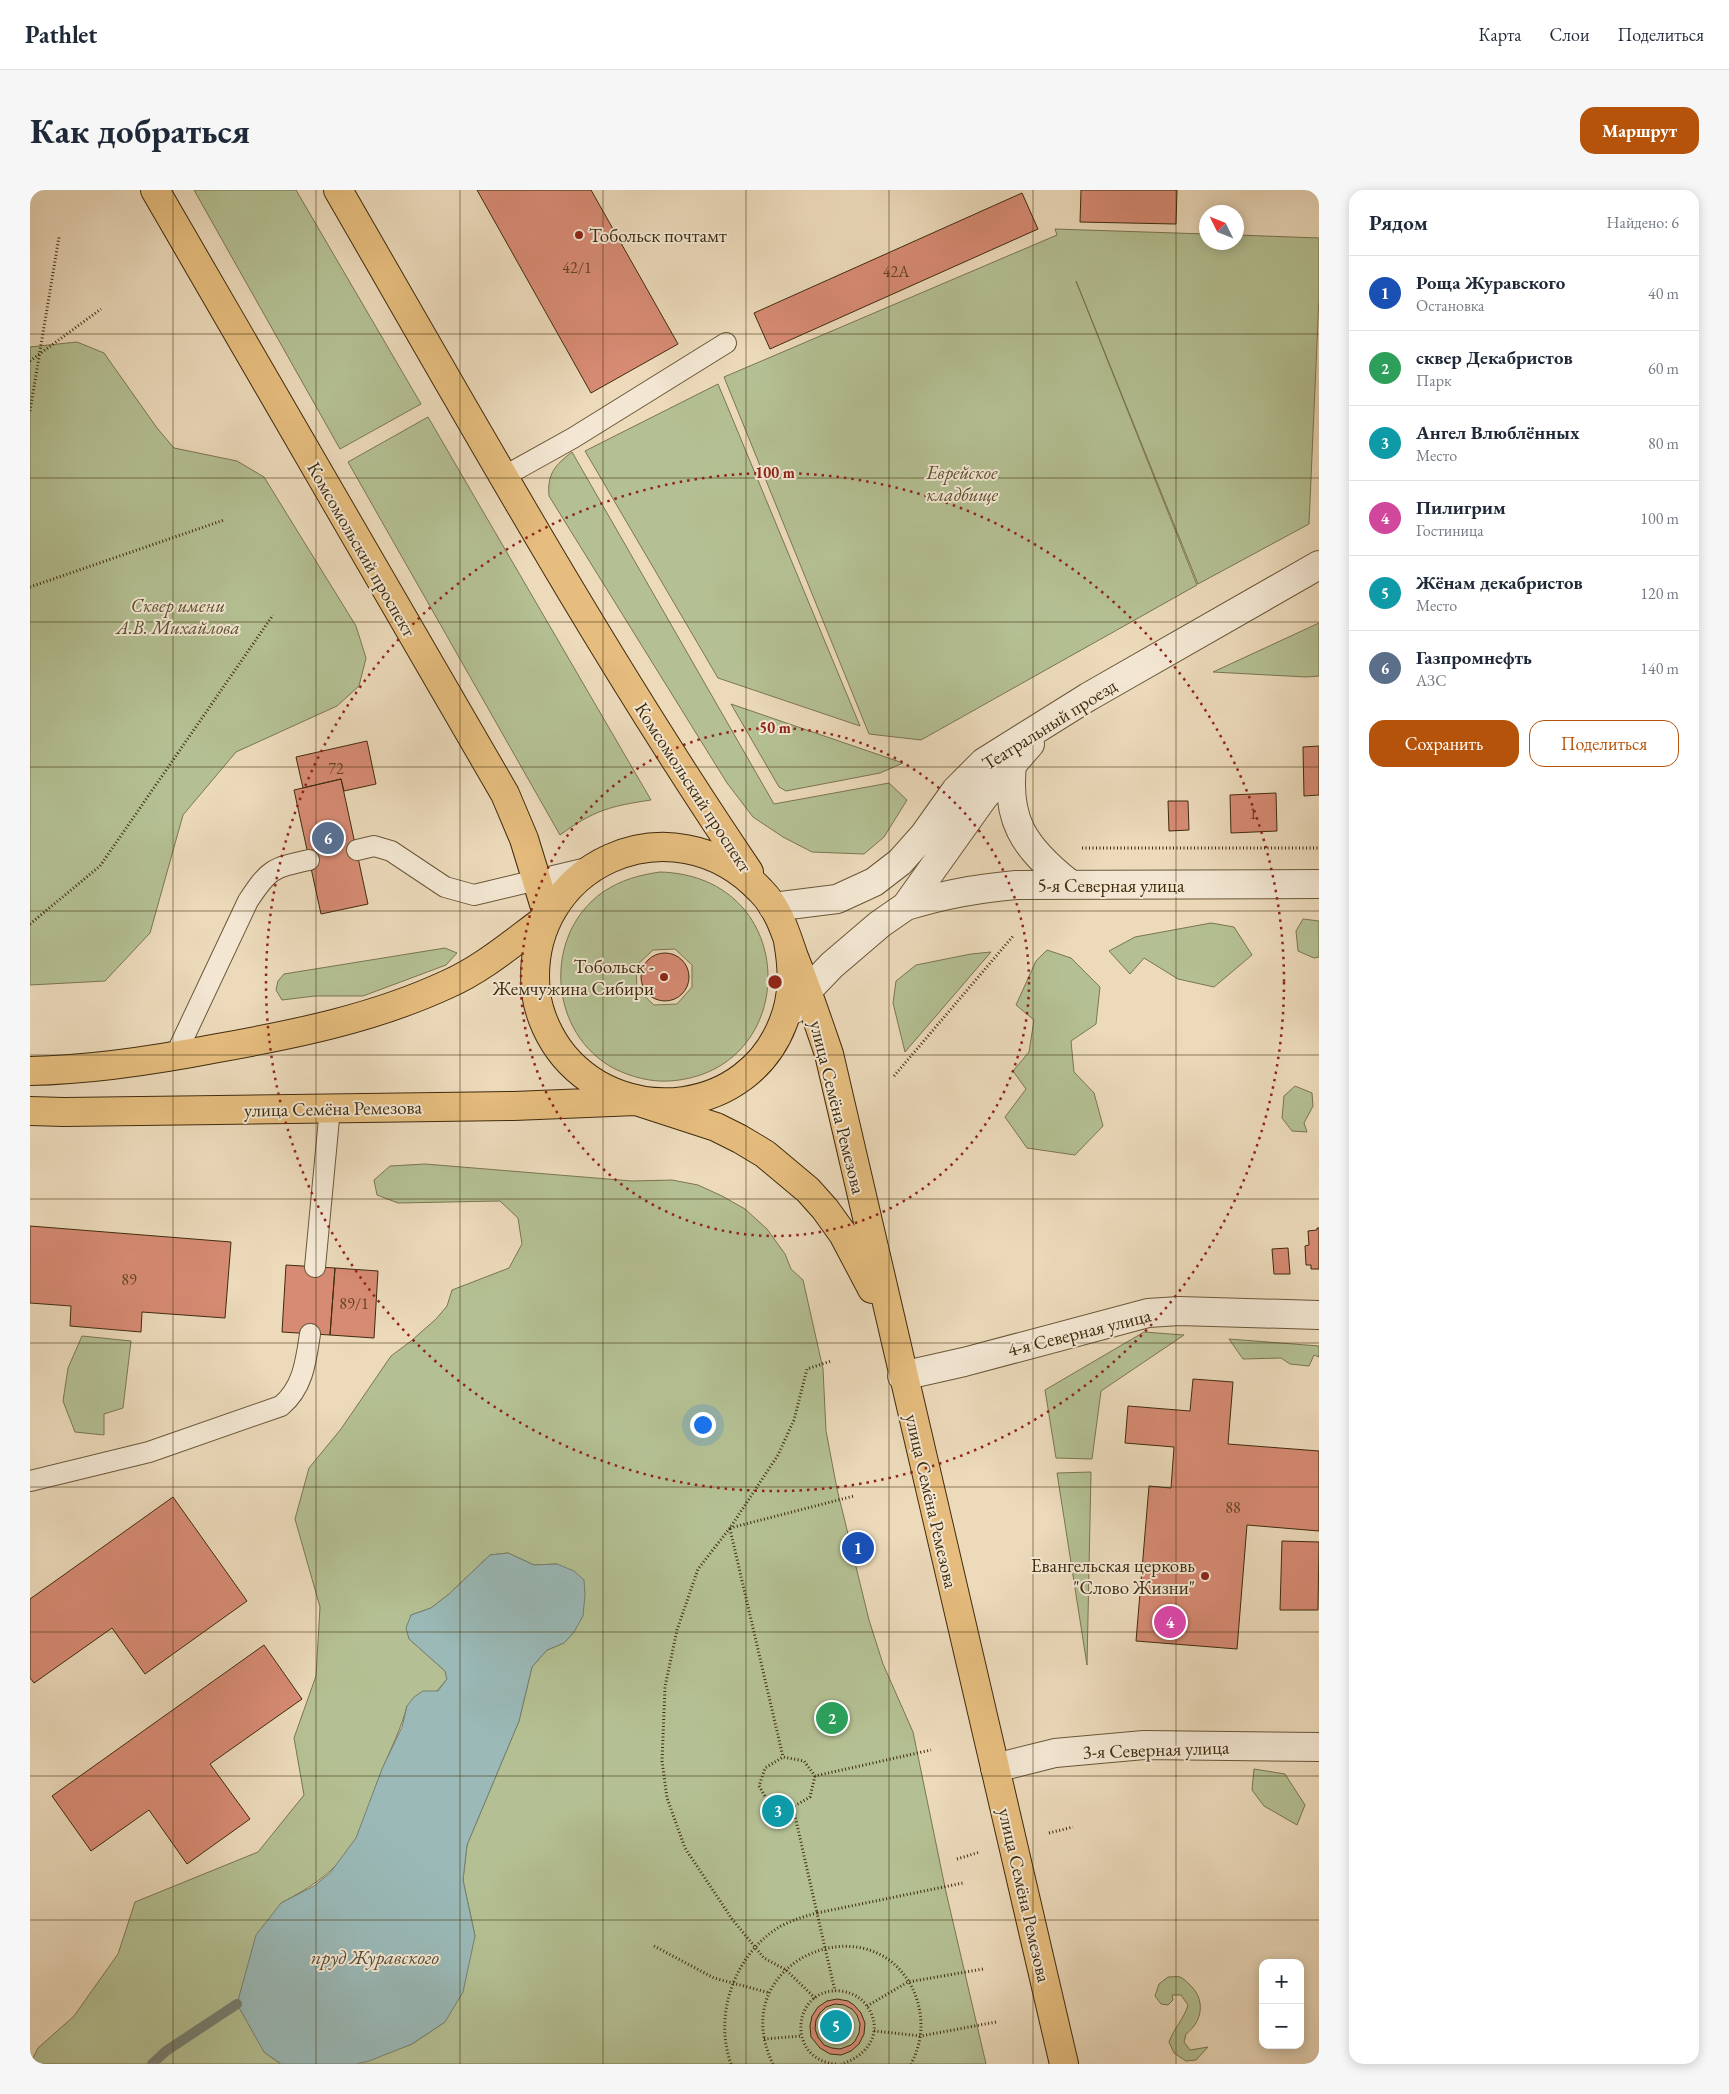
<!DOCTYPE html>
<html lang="ru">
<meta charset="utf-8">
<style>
body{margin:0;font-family:"EB Garamond",serif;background:#f6f6f7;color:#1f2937}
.controls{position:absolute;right:15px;bottom:15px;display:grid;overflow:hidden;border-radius:10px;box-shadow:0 2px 12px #0003}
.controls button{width:45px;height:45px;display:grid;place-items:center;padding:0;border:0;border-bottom:1px solid #e0e1e3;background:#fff;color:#1f2937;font:25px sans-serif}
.compass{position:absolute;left:1169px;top:15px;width:45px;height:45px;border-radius:50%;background:#fff;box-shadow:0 2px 12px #0003;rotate:313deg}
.you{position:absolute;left:672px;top:1234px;width:18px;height:18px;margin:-12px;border:4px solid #fff;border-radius:50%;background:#1a73e8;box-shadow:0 0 0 8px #1a73e833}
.badge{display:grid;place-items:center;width:32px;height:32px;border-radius:50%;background:#b45309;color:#fff;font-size:16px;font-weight:700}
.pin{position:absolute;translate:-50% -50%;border:2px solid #fff;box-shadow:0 1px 5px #0006}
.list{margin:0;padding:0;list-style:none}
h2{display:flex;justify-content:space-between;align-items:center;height:65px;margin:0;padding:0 20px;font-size:21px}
h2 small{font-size:16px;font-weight:400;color:#747a83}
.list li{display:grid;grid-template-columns:32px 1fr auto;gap:15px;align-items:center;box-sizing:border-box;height:75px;padding:0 20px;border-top:1px solid #e0e1e3}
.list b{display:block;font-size:19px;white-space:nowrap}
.list p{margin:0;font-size:16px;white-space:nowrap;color:#747a83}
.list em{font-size:16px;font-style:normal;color:#747a83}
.actions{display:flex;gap:10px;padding:15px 20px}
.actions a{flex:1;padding:11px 0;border:1px solid #b45309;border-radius:15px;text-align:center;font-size:18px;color:#b45309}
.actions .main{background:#b45309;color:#fff}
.map{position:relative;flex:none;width:1289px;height:1874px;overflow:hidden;border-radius:15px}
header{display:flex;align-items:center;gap:30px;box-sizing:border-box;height:70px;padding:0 25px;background:#fff;border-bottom:1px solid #e0e1e3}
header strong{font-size:24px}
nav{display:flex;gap:28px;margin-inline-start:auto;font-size:18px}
.intro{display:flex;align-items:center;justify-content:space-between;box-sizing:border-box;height:120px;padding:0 30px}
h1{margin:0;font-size:35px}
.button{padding:12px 22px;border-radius:15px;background:#b45309;color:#fff;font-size:18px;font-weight:700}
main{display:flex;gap:30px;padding:0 30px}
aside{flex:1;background:#fff;border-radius:15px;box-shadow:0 2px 12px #0003}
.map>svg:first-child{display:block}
.green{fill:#b4c093;stroke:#7a7650;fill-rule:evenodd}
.water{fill:#9ab9b7;stroke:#768073}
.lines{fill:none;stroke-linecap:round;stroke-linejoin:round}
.stream{stroke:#768073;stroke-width:10}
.building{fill:#d78b74;stroke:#3f2b0d;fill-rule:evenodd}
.service-casing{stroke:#6a5738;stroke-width:22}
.minor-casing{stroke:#6a5738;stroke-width:30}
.primary-casing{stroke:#3f2b0d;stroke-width:30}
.path{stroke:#3f2b0d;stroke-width:3;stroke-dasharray:1 2.5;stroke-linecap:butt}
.service{stroke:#f3e7d3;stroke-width:20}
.minor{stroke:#f3e7d3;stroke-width:28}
.primary{stroke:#e6bd7e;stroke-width:28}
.grid{fill:none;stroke:#3f2b0d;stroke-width:1;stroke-opacity:0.55}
.ring{fill:none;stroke:#8f2418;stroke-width:2.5;stroke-dasharray:2.5 5}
.poi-dot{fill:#8f2418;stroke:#f3e7d3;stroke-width:2}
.labels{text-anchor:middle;stroke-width:4;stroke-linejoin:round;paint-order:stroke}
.number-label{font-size:16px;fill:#654327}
.poi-label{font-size:19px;fill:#3f2b0d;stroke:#f3e7d3;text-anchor:end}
.park-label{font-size:19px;font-style:italic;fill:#5c502e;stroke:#f3e7d3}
.street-label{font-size:19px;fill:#3f2b0d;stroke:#f3e7d3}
.water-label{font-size:20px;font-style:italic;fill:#564e38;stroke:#f3e7d3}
.centre{fill:#8f2418;stroke:#f3e7d3;stroke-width:2.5}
.ring-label{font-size:15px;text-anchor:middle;font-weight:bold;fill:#8f2418;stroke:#f3e7d3;stroke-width:4;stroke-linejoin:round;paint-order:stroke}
</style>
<header>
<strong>Pathlet</strong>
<nav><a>Карта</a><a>Слои</a><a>Поделиться</a></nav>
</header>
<div class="intro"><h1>Как добраться</h1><a class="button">Маршрут</a></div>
<main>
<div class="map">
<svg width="1289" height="1874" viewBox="0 0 1289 1874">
<rect width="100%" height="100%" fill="#ecdabb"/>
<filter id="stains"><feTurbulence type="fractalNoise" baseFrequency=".004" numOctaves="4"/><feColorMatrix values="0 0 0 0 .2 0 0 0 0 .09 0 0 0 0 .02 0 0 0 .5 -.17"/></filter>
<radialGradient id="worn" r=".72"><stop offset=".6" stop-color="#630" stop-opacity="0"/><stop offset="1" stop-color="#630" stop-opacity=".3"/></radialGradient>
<!-- green -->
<path class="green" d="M 164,0 L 266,0 L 391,214 L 310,259 Z
M 1025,39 L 1176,44 L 1176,52 L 1206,52 L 1207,45 L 1289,48 L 1289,107 L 1279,334 L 1168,394 L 1046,91 L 1167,395 L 891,550 L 839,544 L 694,187 L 1027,45 Z
M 47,152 L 74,163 L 127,238 L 144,258 L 207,271 L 234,287 L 326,436 L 336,468 L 329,496 L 307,516 L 206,562 L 153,625 L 120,743 L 75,791 L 0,795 L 0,157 Z
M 688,194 L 830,536 L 688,488 L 555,261 Z
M 398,227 L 621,610 C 581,616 564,620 530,645 L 318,272 Z
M 542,262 L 744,614 L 859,593 L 877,610 L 854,647 L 834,664 L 782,662 L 753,647 L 723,627 L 697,593 L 519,306 C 517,284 525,275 542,262 Z
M 1289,433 L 1289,486 L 1276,487 L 1183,482 Z
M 701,514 L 873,573 L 850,583 L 756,601 L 749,597 Z
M 630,682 C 773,686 772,883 639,891 C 620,892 602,887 585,879 C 518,844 512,745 573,702 C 591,690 609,685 630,682 ZM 645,759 L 662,775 L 662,797 L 647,814 L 624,815 L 607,799 L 606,776 L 623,760 Z
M 1273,729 L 1289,731 L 1289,767 L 1284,768 L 1268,761 L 1266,741 Z
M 1181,733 L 1204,737 L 1222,765 L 1184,797 L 1148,789 L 1114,768 L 1100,784 L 1079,761 L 1105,747 Z
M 415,758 L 427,763 L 416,775 L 333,806 L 285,806 L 252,810 L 246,800 L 248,791 L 254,784 Z
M 1017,760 L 1041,768 L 1070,797 L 1066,834 L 1041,851 L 1044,882 L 1064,903 L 1073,936 L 1045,965 L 997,958 L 975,927 L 996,899 L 983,881 L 999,862 L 1004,830 L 986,815 L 1006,771 Z
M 961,762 L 875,862 L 863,813 L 866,791 L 886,775 L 941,764 Z
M 1265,896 L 1282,903 L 1283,916 L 1274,933 L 1277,942 L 1262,941 L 1252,928 L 1254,906 Z
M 395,974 L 602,991 L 642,990 L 668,995 L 692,1006 L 715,1019 L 737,1039 L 755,1064 L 761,1079 L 773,1090 L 793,1179 L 796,1241 L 807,1299 L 839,1430 L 853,1474 L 883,1542 L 916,1702 L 956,1874 L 326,1874 L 382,1854 L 415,1832 L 445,1746 L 433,1690 L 437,1655 L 489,1531 L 502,1477 L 517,1460 L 534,1453 L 544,1442 L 527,1374 L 504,1375 L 478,1363 L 460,1365 L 419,1404 L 401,1418 L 381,1425 L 379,1449 L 415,1481 L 417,1489 L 407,1501 L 377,1516 C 371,1539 361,1558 352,1580 C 344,1600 336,1632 326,1649 C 306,1682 283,1696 251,1713 L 234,1862 L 251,1874 L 0,1874 L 8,1858 L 44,1826 L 88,1764 L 105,1712 L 228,1662 L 274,1605 L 264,1548 L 286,1486 L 290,1417 L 265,1329 L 279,1278 L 311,1239 L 361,1166 L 381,1151 L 406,1129 L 417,1116 L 422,1100 L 479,1078 L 492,1054 L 488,1028 L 470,1011 L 368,1013 L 347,1005 L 344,990 L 360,976 Z
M 1114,1142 L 1154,1145 L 1071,1201 L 1062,1269 L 1026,1268 L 1015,1200 Z
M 52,1146 L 101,1151 L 93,1218 L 74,1224 L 74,1245 L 45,1242 L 33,1211 L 38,1178 Z
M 1199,1149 L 1289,1156 L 1289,1167 L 1284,1165 L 1279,1176 L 1260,1174 L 1251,1168 L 1213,1169 Z
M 1061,1282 L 1057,1475 L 1027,1283 Z
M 1224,1579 L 1255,1584 L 1275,1615 L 1267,1635 L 1234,1616 L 1222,1600 Z
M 1138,1787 C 1142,1787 1147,1786 1150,1787 C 1153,1788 1157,1792 1159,1794 C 1176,1809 1173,1831 1156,1844 L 1154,1852 L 1160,1860 L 1178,1857 L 1166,1870 L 1156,1871 L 1144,1863 L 1139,1852 C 1144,1838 1154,1829 1158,1815 L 1151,1805 L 1142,1805 L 1143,1810 L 1138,1815 L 1131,1814 L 1125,1806 L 1129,1794 Z"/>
<!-- water -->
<path class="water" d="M 478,1363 L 504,1375 L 527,1374 L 544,1381 L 554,1390 L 555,1405 L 553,1426 L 544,1442 L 534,1453 L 517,1460 L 502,1477 L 489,1531 L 437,1655 L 433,1690 L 445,1746 L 433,1802 L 415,1832 L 382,1854 L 339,1871 L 326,1874 L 251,1874 L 234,1862 L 207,1814 L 226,1745 L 251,1713 L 284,1696 L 300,1683 L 326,1648 L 352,1579 L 372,1537 L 377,1516 L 384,1507 L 393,1501 L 408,1501 L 417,1489 L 415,1481 L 379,1449 L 376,1438 L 381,1425 L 401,1418 L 419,1404 L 460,1365 Z"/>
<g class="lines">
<!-- stream -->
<path class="stream" d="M 122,1874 L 136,1861 L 207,1814"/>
</g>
<!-- building -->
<path class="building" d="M 447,0 L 561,0 L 648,154 L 561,203 Z
M 1051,0 L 1147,0 L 1146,34 L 1050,32 Z
M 992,3 L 1008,39 L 740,159 L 724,123 Z
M 337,551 L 346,594 L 314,601 L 311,589 L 273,598 L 266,567 Z
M 1289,556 L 1289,605 L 1274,606 L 1273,557 Z
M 311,589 L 338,714 L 291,724 L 264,600 Z
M 1246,603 L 1247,641 L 1201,643 L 1200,605 Z
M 1138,611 L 1158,611 L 1159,640 L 1139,641 Z
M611 787a24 24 0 1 1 48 0a24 24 0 1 1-48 0Z
M 0,1036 L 201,1052 L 195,1128 L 112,1122 L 111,1142 L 40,1136 L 41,1116 L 0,1113 Z
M 1287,1038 L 1289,1038 L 1289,1079 L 1281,1079 L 1281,1075 L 1276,1075 L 1275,1056 L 1279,1055 L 1278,1041 L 1287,1040 Z
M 1258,1058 L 1260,1084 L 1244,1084 L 1242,1059 Z
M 256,1075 L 305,1078 L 300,1145 L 252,1142 Z
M 305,1078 L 348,1081 L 344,1148 L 300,1145 Z
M 1163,1189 L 1203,1192 L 1198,1254 L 1289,1261 L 1289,1341 L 1217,1335 L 1207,1459 L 1106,1451 L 1119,1296 L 1141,1298 L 1144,1257 L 1095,1253 L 1098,1216 L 1160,1221 Z
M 143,1307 L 217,1411 L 115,1484 L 82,1438 L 4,1493 L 0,1488 L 0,1409 Z
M 828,1344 L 835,1371 L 827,1373 L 820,1346 Z
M 1252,1351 L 1289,1352 L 1288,1420 L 1250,1420 Z
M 234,1455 L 272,1509 L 180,1574 L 220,1629 L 157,1674 L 119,1620 L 61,1661 L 22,1606 Z
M 807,1809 L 818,1811 L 824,1815 L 831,1823 L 835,1833 L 834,1844 L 829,1854 L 821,1861 L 811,1865 L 800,1864 L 790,1858 L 781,1847 L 780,1836 L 782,1826 L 788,1817 L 797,1811 ZM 805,1814 L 814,1815 L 822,1819 L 827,1825 L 830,1834 L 829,1843 L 825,1851 L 821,1855 L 810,1859 L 802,1858 L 794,1855 L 788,1847 L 785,1839 L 786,1830 L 790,1823 L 796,1817 Z"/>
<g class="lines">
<defs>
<path id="service" d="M 473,287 L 543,248 L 696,153
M 327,660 L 344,656 L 361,661 L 415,697 L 444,705 L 561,677
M 145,866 L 218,711 C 239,679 242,678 279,670
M 285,1077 L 300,918
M 0,1291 L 119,1262 L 251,1216 C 273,1198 276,1171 280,1144"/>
<path id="minor" d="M 983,567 C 974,629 993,657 1040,694
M 876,716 C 916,704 945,699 986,695 L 1289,694
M 743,717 L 807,709 L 844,692 L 870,672 L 894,645 L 926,600 L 954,572 L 1058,507 L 1289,375
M 764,819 L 777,801 L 802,775 L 850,734 L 876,716 L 953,608 L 1000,554
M 872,1186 L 934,1172 L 1118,1123 L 1149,1121 L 1289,1125
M 965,1578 L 1025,1563 L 1114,1555 L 1289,1557"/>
<path id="primary" d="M 308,0 C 441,230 570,462 719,682
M 758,751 C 763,779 764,806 753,833 C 718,924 596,939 534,866 C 520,849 509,826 506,803 C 492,674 643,607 731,701 C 749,719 756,744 764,767 C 777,799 788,832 799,864 L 1034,1874
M 0,881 C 63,880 126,870 188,858 C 266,844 345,828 418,794 C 454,778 486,750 518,727 L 494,649 L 475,604 L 125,0
M 0,921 L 34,922 L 484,916 L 606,911 L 686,937 L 710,949 L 735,964 L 778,1000 L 795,1019 L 813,1044 L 842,1099"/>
</defs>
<!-- service casing -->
<use href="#service" class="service-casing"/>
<!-- minor casing -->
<use href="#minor" class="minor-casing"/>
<!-- primary casing -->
<use href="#primary" class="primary-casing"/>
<!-- path -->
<path class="path" d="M 0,171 L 71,119
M 0,221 L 29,47
M 0,397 L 194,330
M 1052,658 L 1289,658
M 0,734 L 70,676 L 243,425
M 864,886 L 984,745
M 700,1338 L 824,1306
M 700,1339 L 753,1567
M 785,1586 L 780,1607 L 763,1617 L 787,1723 L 933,1693
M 762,1617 L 739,1613 L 729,1596 L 735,1578 L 753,1567 L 774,1571 L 785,1586 L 901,1560
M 1019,1643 L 1043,1637
M 927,1669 L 950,1662
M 624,1756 L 684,1788 L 740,1803
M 785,1808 L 756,1780 L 734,1768 L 702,1729 L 655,1658 L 637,1608 L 632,1571 L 635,1497 L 647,1440 L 668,1379 L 700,1338 L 748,1265 L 764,1230 L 777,1179 L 801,1171
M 837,1816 L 878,1792 L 953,1779
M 844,1841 L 891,1846 L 966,1832
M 734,1849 L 771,1846
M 701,1874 C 683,1824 705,1763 751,1736 C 763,1730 775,1726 787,1723 L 805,1801
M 743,1874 C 692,1770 845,1708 885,1804 C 894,1828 893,1851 881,1874
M 806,1874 C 755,1870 762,1796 811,1801 C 825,1803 835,1810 841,1823 C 852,1846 834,1868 811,1874"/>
<!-- service -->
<use href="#service" class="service"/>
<!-- minor -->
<use href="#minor" class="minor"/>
<!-- primary -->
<use href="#primary" class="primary"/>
</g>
<!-- grid -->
<path class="grid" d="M 143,0 L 143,1874M 286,0 L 286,1874M 430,0 L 430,1874M 573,0 L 573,1874M 716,0 L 716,1874M 859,0 L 859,1874M 1003,0 L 1003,1874M 1146,0 L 1146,1874M 0,144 L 1289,144M 0,288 L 1289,288M 0,432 L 1289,432M 0,577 L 1289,577M 0,721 L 1289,721M 0,865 L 1289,865M 0,1009 L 1289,1009M 0,1153 L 1289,1153M 0,1297 L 1289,1297M 0,1442 L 1289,1442M 0,1586 L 1289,1586M 0,1730 L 1289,1730"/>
<!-- distance rings -->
<g class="ring">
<circle cx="745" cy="792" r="254"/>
<circle cx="745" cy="792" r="509"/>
</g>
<!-- markers -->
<g class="poi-dot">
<circle cx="549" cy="45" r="5"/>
<circle cx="634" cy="787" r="5"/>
<circle cx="1175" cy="1386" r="5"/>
</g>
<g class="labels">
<!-- number labels -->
<g class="number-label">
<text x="547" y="83">42/1</text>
<text x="866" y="87">42А</text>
<text x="306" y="584">72</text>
<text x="1223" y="629">1</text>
<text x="99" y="1095">89</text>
<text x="324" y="1119">89/1</text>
<text x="1203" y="1323">88</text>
</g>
<!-- poi labels -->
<g class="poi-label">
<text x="559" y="52" text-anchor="start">Тобольск почтамт</text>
<text x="624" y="783">Тобольск -<tspan x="624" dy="22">Жемчужина Сибири</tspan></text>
<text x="1165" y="1382">Евангельская церковь<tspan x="1165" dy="22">"Слово Жизни"</tspan></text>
</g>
<!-- park labels -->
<g class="park-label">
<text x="932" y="289">Еврейское<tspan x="932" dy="22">кладбище</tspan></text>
<text x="148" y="422">Сквер имени<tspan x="148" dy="22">А.В. Михайлова</tspan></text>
</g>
<!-- street labels -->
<g class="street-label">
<text transform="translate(332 359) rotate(60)" y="7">Комсомольский проспект</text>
<text transform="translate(1019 534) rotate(-32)" y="7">Театральный проезд</text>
<text transform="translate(664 597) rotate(57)" y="7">Комсомольский проспект</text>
<text x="1081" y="702">5-я Северная улица</text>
<text transform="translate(808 917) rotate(76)" y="7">улица Семёна Ремезова</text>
<text transform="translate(303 918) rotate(-1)" y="7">улица Семёна Ремезова</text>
<text transform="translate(1049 1142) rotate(-14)" y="7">4-я Северная улица</text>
<text transform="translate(902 1311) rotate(77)" y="7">улица Семёна Ремезова</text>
<text transform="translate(1126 1559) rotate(-2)" y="7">3-я Северная улица</text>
<text transform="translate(995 1705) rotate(77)" y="7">улица Семёна Ремезова</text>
</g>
<!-- water labels -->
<g class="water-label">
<text x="345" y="1774">пруд Журавского</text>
</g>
</g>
<circle cx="745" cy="792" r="8" class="centre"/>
<g class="ring-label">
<text x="745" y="288">100 m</text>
<text x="745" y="543">50 m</text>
</g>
<rect width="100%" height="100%" filter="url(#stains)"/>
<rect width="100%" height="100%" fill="url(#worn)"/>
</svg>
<div class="controls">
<button>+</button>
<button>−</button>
</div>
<svg class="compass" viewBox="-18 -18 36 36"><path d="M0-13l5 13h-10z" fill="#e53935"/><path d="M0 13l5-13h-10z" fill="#747a83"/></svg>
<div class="you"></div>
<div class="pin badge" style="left:828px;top:1358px;background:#1a4fb4">1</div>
<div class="pin badge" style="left:802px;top:1528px;background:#2e9e5b">2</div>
<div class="pin badge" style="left:748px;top:1621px;background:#0f9aa8">3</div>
<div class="pin badge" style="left:1140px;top:1432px;background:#d1479c">4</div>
<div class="pin badge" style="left:806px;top:1836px;background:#0f9aa8">5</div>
<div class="pin badge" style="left:298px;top:648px;background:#5c6f8a">6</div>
</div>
<aside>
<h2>Рядом<small>Найдено: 6</small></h2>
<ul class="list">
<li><span class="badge" style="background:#1a4fb4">1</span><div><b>Роща Журавского</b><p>Остановка</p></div><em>40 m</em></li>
<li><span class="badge" style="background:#2e9e5b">2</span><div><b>сквер Декабристов</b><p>Парк</p></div><em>60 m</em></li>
<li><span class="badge" style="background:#0f9aa8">3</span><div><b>Ангел Влюблённых</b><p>Место</p></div><em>80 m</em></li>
<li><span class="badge" style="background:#d1479c">4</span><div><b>Пилигрим</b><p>Гостиница</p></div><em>100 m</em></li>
<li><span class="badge" style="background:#0f9aa8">5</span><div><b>Жёнам декабристов</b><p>Место</p></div><em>120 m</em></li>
<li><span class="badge" style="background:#5c6f8a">6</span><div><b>Газпромнефть</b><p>АЗС</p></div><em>140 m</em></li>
</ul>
<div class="actions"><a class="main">Сохранить</a><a>Поделиться</a></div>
</aside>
</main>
